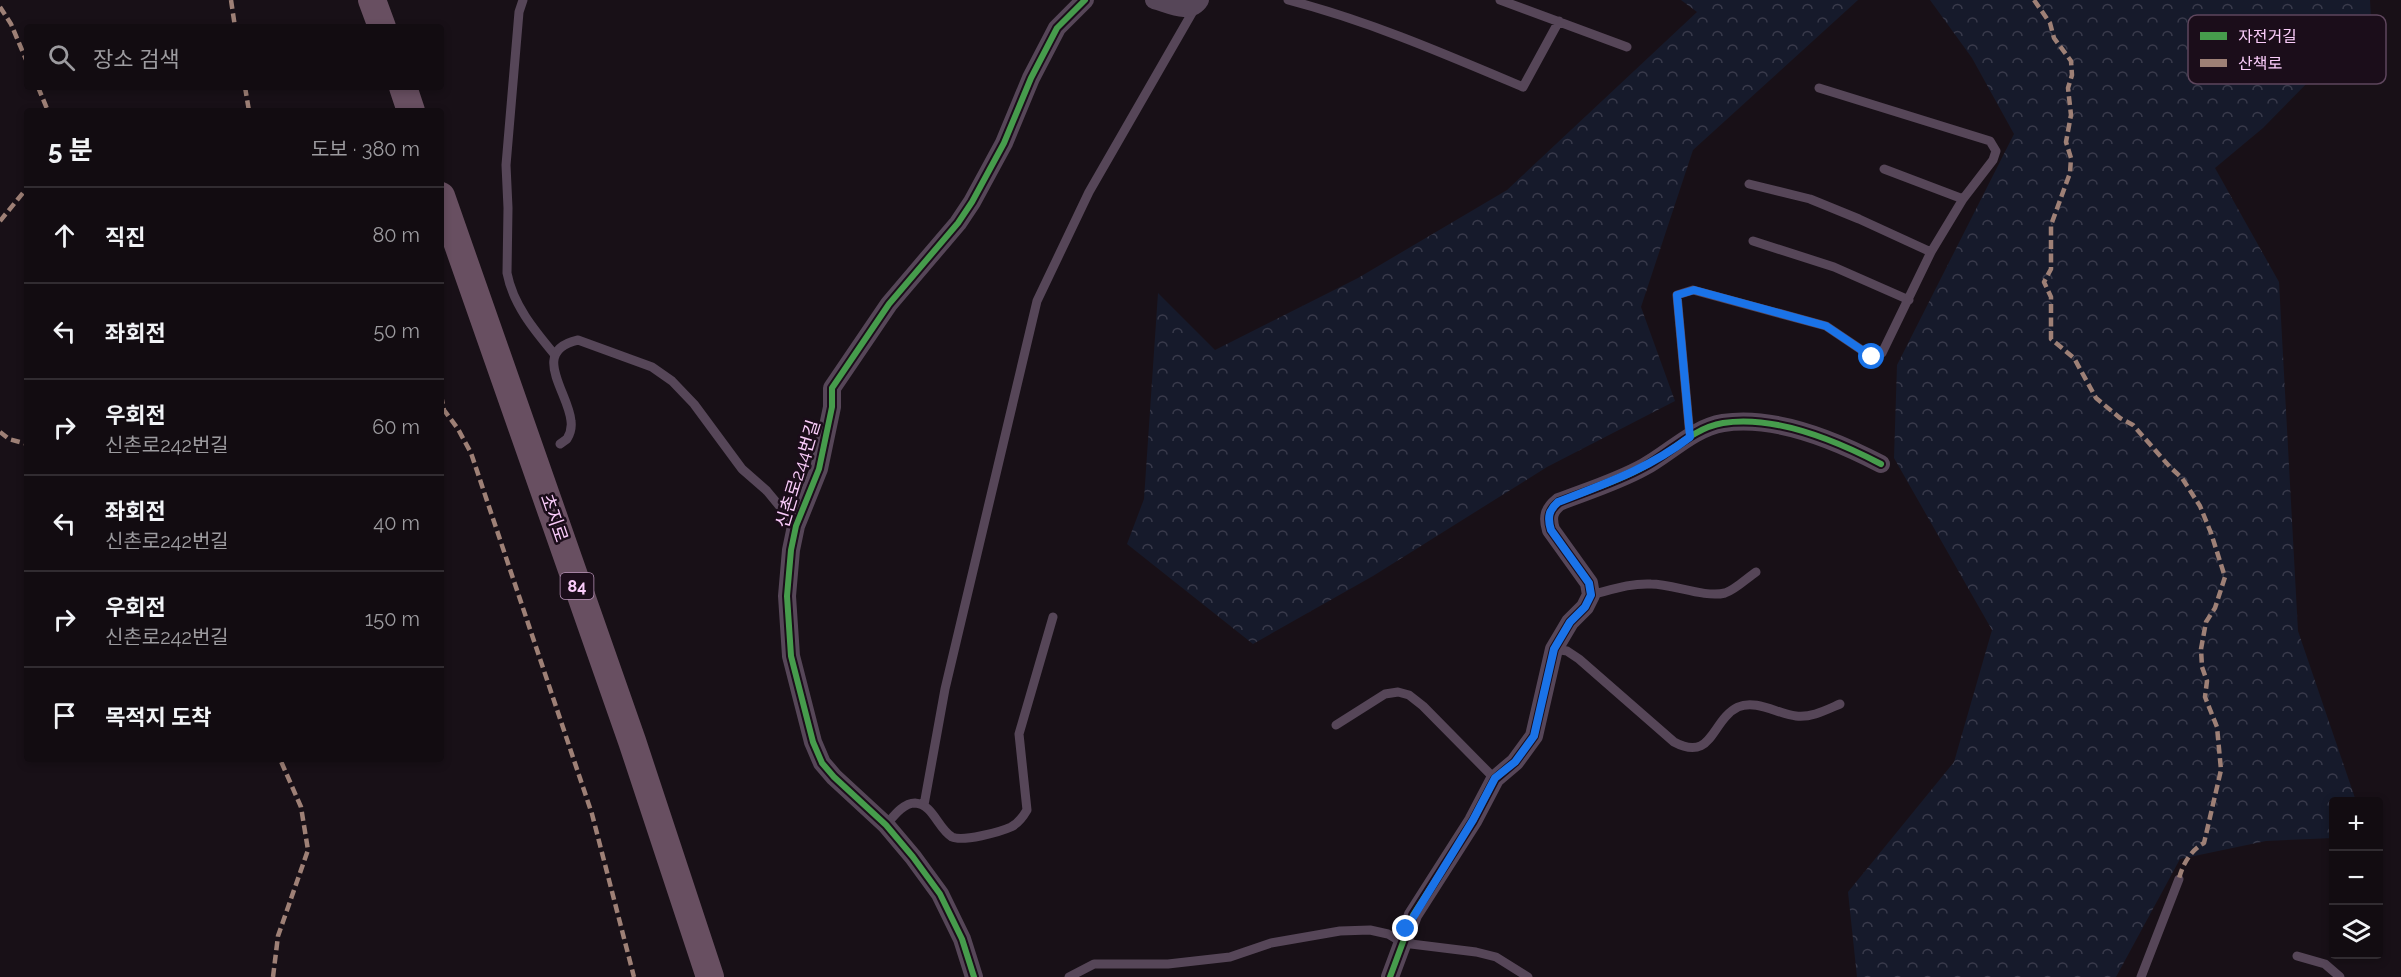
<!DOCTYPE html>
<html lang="ko">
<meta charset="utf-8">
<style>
body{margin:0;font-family:Raleway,"Noto Sans KR",sans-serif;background:#1b151a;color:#f1f3f6}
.controls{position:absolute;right:18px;bottom:18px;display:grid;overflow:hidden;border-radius:6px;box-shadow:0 3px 9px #0003}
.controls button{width:54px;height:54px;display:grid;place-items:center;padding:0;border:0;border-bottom:2px solid #312c31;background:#120c11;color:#f1f3f6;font:30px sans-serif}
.stop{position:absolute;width:18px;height:18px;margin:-14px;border:4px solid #1a73e8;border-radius:50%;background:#fff}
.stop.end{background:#1a73e8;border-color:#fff;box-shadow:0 2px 6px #0008}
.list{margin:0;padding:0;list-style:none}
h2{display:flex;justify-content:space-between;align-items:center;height:78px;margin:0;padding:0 24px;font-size:26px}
h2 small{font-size:20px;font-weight:400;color:#9c9b9f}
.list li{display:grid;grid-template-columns:39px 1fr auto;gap:18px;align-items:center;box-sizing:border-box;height:96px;padding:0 24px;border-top:2px solid #312c31}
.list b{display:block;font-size:22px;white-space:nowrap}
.list p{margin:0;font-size:20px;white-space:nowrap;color:#9c9b9f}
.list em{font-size:20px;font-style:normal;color:#9c9b9f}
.icon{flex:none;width:33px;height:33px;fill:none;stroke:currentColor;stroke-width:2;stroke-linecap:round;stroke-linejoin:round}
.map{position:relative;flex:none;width:2401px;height:977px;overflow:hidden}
.search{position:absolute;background:#120c11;box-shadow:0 3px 9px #0003;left:24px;top:24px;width:420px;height:66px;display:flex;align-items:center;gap:15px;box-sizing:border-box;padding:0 21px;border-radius:6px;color:#9c9b9f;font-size:22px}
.panel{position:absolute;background:#120c11;box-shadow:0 3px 9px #0003;left:24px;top:108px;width:420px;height:654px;border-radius:6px}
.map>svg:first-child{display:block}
.forest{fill:url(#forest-crowns)}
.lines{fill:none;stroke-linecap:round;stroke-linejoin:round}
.service{stroke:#564658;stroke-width:9}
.minor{stroke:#564658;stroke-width:18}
.primary{stroke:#684f61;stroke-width:28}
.quiet{stroke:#9e8076;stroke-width:4.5;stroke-dasharray:9 4.5;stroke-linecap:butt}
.cycleway-casing{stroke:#1b0d1a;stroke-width:10}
.cycleway{stroke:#469c4c;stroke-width:6}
.route{stroke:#1a73e8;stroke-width:8}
.labels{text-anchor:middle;stroke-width:5;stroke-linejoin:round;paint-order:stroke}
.shield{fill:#1b0d1a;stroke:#b793b7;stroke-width:1.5}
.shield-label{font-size:16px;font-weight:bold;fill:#faccfa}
.street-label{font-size:18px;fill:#faccfa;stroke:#1b0d1a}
.key{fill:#1b0d1a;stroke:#5e465d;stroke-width:1.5}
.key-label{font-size:16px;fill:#faccfa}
</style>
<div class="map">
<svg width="2401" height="977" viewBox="0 0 2401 977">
<defs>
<pattern id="forest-crowns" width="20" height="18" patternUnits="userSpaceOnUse" patternTransform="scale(1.5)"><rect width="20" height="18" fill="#161a2b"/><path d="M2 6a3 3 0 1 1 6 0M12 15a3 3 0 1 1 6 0" fill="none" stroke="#393a4b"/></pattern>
</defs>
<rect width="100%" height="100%" fill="#181017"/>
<!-- forest -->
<path class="forest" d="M 1681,0 L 1858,0 L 1693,150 L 1641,307 L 1675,401 L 1547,467 L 1373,576 L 1253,644 L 1127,544 L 1144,499 L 1158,293 L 1215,350 L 1358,278 L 1507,190 L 1697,12 Z
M 1930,0 L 2370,0 L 2371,18 L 2263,128 L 2215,168 L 2279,282 L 2298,631 L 2356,801 L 2334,802 L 2333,838 L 2266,841 L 2180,859 L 2116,977 L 1857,977 L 1848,892 L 1954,762 L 1992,630 L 1894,458 L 1897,365 L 2014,134 L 1972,58 Z"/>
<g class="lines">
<!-- service -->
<path class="service" d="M 523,0 L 519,12 L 506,165 L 508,208 L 507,273 C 513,305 535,331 555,355
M 1288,0 C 1369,21 1445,54 1523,87 L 1559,21
M 1500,0 L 1627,47
M 1884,169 L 1963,199
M 1749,184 L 1810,199 L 1859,219 L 1931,252
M 1753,241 L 1834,267 L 1909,300
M 1690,437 L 1677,295 L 1693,290 L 1826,326 L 1872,357 L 1882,353 L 1931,252 L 1963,199 L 1993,160 L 1996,151 L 1990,141 L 1819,88
M 560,444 L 567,439 C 570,434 572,428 571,421 C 569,393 529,351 578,340 L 652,367 L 672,381 L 694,404 L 742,469 L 767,491 L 796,526
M 1591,595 C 1611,590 1630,583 1651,584 C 1673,584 1704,598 1725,593 C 1735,590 1747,578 1756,572
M 1554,649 L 1567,651 L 1579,659 L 1674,742 C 1713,763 1711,720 1738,707 C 1756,699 1778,714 1796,716 C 1811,718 1826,710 1840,704
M 1336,725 L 1385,694 L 1398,692 L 1409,695 L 1423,706 L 1495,779
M 924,805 L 945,689 L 1037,301 L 1089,192 L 1196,6
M 886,825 C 893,817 903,803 915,803 C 933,804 938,829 952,837 C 963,842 1000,832 1011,827 C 1019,823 1023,817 1027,810 L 1019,734 L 1053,617
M 2297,956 L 2325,964 L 2340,977
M 1069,977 L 1094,964 L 1168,964 L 1230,957 L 1271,943 L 1340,931 L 1370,930 L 1388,934 L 1403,943 L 1476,952 L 1496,957 L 1528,977
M 2141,977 L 2179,879"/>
<!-- minor -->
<path class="minor" d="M 1154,0 C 1169,4 1190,16 1200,0
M 974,977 L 962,939 L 940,894 L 913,857 L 886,825 L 834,777 L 822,763 L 813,742 L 791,656 L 787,596 L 791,550 L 796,526 L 819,469 L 832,407 L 832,388 L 889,304 L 958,223 L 972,202 L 1004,143 L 1031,78 L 1057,28 L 1085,0
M 1390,977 L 1413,915 L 1473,821 L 1495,779 L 1515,762 L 1534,736 L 1554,649 L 1570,622 L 1585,607 L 1591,595 L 1589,583 L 1551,530 C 1547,517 1549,510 1559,502 C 1587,491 1617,482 1644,467 C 1670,453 1693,428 1723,423 C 1774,415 1837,441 1881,464"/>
<!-- primary -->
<path class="primary" d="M 372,0 L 382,27
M 403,87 L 411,111
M 441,196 L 632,741 L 710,977"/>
<!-- quiet -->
<path class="quiet" d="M 231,0 L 235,27
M 2034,0 L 2050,23 L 2054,38 L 2071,61 L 2072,75 L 2068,88 L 2071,115 L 2066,142 L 2071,158 L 2070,173 L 2051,225 L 2051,269 L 2044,282 L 2051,297 L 2051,339 L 2074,358 L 2096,398 L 2120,418 L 2133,425 L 2170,467 L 2182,478 L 2200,506 L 2211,533 L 2225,577 L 2215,608 L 2206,622 L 2201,649 L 2202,667 L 2207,681 L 2205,697 L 2217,727 L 2221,770 L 2204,843 C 2191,850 2182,865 2179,879
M 0,7 L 11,24 L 27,62
M 38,87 L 48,111
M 245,87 L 249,111
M 0,221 L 27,188
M 441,395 L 444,410 L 458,429 L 471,453 L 592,814 L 634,977
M 0,432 L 9,439 L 27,444
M 273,977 L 278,936 L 308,850 L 301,807 L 280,759"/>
<defs>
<path id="cycleway" d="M 974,977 L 962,939 L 940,894 L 913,857 L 886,825 L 834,777 L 822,763 L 813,742 L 791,656 L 787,596 L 791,550 L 796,526 L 819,469 L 832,407 L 832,388 L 889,304 L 958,223 L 972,202 L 1004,143 L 1031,78 L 1057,28 L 1085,0
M 1390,977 L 1413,915 L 1473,821 L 1495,779 L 1515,762 L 1534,736 L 1554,649 L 1570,622 L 1585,607 L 1591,595 L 1589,583 L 1551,530 C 1547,517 1549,510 1559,502 C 1587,491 1617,482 1644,467 C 1670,453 1693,428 1723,423 C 1774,415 1837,441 1881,464"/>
</defs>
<!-- cycleway casing -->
<use href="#cycleway" class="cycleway-casing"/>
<!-- cycleway -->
<use href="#cycleway" class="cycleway"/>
</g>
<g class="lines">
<!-- route -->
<path class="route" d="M 1406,929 L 1473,820 L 1495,778 L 1515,762 L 1534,736 L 1554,649 L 1570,622 L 1585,607 L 1591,595 L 1589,583 L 1551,530 C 1547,517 1549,510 1558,502 C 1607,483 1648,469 1690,437 L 1677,295 L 1694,290 L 1826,326 L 1872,357"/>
</g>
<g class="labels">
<!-- shield labels -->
<rect class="shield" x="560.5" y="573" width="33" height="26" rx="4.5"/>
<g class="shield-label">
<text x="577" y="592">84</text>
</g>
<!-- street labels -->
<g class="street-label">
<text transform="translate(798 474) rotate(-73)" y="6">신촌로244번길</text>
<text transform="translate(554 518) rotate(71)" y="6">초지로</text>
</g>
</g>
<!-- legend -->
<rect x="2188" y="15" width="198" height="69" rx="9" class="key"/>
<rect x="2200" y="32" width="27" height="8" fill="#469c4c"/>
<rect x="2200" y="59" width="27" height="8" fill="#9e8076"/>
<g class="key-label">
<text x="2238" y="42">자전거길</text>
<text x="2238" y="69">산책로</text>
</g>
</svg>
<div class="controls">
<button>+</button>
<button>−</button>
<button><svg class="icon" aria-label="layers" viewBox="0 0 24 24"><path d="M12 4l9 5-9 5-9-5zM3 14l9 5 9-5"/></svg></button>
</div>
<div class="stop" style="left:1872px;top:357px"></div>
<div class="stop end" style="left:1406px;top:929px"></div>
<div class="search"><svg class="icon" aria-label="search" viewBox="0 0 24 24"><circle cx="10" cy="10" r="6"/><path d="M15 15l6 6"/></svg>장소 검색</div>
<section class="panel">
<h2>5 분<small>도보 · 380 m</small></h2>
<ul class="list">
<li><svg class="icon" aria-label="ahead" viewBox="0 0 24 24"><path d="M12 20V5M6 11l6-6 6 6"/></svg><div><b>직진</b></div><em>80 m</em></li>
<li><svg class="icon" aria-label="left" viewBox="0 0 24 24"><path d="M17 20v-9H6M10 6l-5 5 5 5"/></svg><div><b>좌회전</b></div><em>50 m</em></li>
<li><svg class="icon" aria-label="right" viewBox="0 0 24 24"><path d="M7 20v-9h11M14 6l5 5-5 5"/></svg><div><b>우회전</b><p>신촌로242번길</p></div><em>60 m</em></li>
<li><svg class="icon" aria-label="left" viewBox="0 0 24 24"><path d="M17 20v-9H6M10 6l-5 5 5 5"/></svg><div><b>좌회전</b><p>신촌로242번길</p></div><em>40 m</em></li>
<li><svg class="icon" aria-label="right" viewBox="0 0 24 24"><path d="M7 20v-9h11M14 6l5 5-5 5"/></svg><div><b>우회전</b><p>신촌로242번길</p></div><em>150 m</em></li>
<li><svg class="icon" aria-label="arrive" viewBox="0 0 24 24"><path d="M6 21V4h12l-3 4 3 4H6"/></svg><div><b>목적지 도착</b></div></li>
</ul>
</section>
</div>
